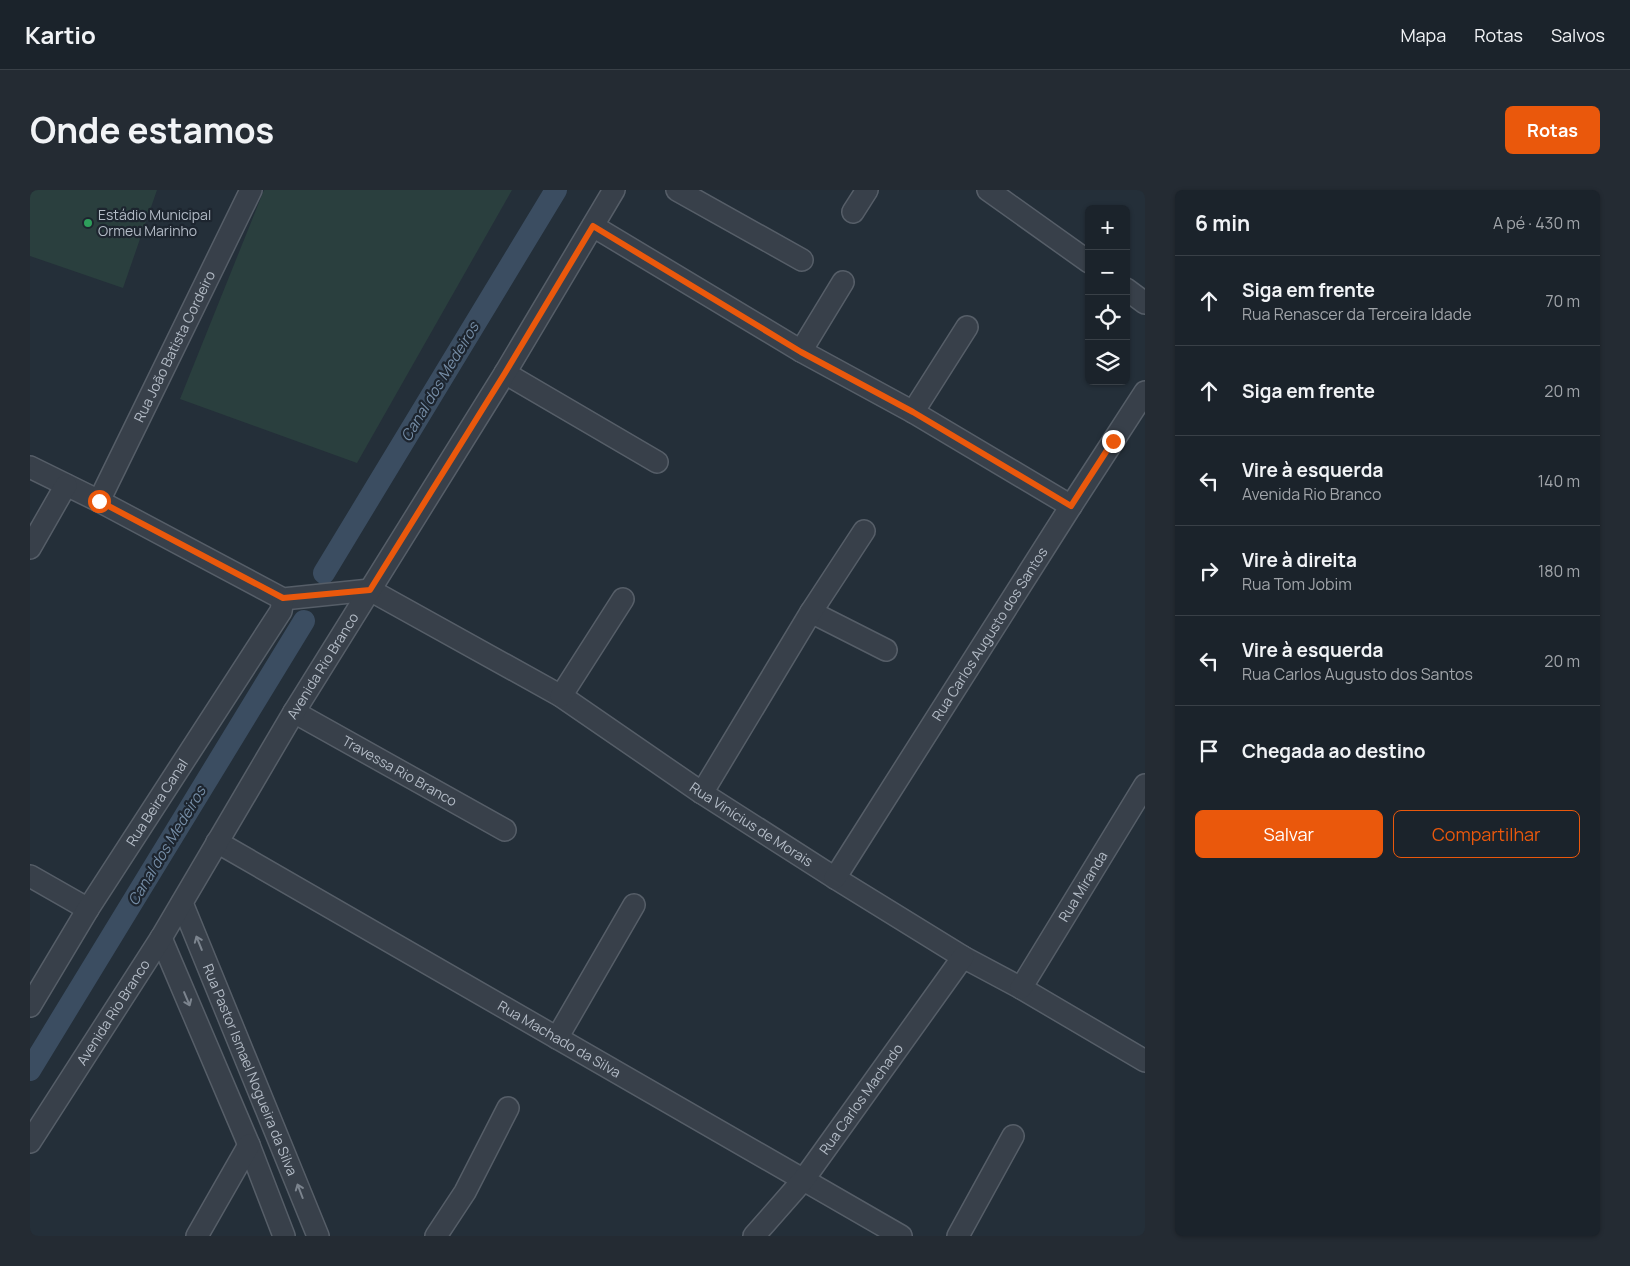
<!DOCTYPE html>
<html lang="pt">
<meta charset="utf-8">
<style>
body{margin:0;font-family:Manrope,sans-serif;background:#242b33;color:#f1f3f6}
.controls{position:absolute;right:15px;top:15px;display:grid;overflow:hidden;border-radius:8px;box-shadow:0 1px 4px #0004}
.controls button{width:45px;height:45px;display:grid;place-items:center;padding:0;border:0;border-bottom:1px solid #394047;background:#1b232b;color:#f1f3f6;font:25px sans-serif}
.stop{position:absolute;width:15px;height:15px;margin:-11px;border:4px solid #ea580c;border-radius:50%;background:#fff}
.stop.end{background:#ea580c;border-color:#fff;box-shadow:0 1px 5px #0008}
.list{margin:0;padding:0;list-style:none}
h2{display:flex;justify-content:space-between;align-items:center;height:65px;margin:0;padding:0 20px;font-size:21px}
h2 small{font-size:16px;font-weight:400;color:#a0a4a9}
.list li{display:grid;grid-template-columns:32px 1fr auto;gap:15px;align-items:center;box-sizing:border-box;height:90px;padding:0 20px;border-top:1px solid #394047}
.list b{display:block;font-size:19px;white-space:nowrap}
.list p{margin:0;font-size:16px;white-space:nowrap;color:#a0a4a9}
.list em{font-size:16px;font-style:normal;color:#a0a4a9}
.actions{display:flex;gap:10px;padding:15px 20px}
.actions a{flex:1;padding:11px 0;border:1px solid #ea580c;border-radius:8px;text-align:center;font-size:18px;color:#ea580c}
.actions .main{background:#ea580c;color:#fff}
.icon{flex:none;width:28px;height:28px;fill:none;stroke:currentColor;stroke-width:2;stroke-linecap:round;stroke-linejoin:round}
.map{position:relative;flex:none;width:1115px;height:1046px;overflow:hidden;border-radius:8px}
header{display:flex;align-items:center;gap:30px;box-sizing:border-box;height:70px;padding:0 25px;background:#1b232b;border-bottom:1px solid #394047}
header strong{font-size:24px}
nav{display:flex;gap:28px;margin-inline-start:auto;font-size:18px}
.intro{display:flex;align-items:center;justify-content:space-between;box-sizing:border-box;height:120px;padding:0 30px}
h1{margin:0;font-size:35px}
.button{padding:12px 22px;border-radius:8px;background:#ea580c;color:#fff;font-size:18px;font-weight:700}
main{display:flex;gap:30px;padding:0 30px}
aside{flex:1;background:#1b232b;border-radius:8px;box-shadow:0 1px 4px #0004}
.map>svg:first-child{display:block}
.green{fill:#2a3f3e}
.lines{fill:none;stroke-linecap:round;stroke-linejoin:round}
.canal{stroke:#3b4d61;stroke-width:22}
.minor-casing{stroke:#565e68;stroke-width:24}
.minor{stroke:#38404a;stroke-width:21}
.oneway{stroke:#7c848e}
.route{stroke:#ea580c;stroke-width:6}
.leisure-dot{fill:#2e9e5b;stroke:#1d252f;stroke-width:2}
.labels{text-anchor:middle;stroke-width:4.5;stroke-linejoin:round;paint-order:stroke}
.poi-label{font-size:14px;fill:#b3bbc6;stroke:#1d252f;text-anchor:start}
.street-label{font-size:14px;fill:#b3bbc6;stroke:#1d252f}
.water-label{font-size:15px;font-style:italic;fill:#768ea7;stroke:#1d252f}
</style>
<header>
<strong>Kartio</strong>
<nav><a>Mapa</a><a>Rotas</a><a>Salvos</a></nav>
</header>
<div class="intro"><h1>Onde estamos</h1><a class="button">Rotas</a></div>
<main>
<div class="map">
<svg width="1115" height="1046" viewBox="0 0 1115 1046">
<rect width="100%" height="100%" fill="#242f39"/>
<!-- green -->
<path class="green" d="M 0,0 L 127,0 L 93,98 L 0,66 Z
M 234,0 L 482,0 L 327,273 L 150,209 Z"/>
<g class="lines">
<!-- canal -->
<path class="canal" d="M 294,383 L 526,0
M 0,880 L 274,431"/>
<defs>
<g id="minor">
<path d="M 647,0 L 772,70"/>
<path d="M 958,0 L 1059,72"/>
<path d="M 823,22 L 837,0"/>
<path d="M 563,36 L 771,161 L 883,222 L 1041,316"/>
<path d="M 1096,99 L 1115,113"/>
<path d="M 771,161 L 813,92"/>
<path d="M 475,183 L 627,272"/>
<path d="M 883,222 L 937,137"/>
<path id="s1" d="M 0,277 L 69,311 L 253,409 L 340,400 L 531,506 L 672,603 L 805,688 L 933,767 L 991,798 L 1115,871"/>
<path id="s2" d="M 69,311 L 221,0"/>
<path d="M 0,358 L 36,295"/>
<path d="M 781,422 L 856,460"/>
<path d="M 531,506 L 593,409"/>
<path id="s3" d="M 264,522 L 475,640"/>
<path d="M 672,603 L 781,422 L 834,341"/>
<path id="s4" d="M 187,652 L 871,1046"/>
<path d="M 0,686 L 58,719"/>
<path id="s5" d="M 805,688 L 1041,316 L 1115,202"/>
<path id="s6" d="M 152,713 L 288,1046"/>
<path d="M 131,748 L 219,955 L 254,1046"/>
<path id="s7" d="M 991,798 L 1115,595"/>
<path id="s8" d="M 0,816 L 58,719 L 251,421 L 253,409"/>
<path d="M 527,848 L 604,715"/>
<path id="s9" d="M 0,952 L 131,748 L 264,522 L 475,183 L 584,0"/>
<path d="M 167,1046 L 219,955"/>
<path d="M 406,1046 L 435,1002 L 478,918"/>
<path id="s10" d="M 724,1046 L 774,989 L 933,767"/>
<path d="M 928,1046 L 983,946"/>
</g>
</defs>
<!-- minor casing -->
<use href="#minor" class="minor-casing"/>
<!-- minor -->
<use href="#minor" class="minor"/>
</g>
<!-- one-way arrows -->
<defs><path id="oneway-shaft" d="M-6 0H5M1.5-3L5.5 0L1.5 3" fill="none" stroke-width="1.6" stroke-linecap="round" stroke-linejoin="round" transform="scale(1.25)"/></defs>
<g class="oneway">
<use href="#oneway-shaft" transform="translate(169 753) rotate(-112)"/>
<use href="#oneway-shaft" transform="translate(157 809) rotate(67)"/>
<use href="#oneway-shaft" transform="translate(270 1001) rotate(-111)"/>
</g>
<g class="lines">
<!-- route -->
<path class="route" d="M 69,311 L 253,408 L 340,400 L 475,183 L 563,36 L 771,162 L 883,222 L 1041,316 L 1083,251"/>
</g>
<!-- markers -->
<circle class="leisure-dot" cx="58" cy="33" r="5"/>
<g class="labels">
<!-- poi labels -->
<g class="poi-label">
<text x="68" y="30">Estádio Municipal<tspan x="68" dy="16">Ormeu Marinho</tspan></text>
</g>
<!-- street labels -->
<g class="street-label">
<text dy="5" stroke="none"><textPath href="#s2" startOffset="172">Rua João Batista Cordeiro</textPath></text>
<text dy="5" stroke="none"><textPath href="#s5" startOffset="289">Rua Carlos Augusto dos Santos</textPath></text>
<text dy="5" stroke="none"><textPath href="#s9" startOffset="559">Avenida Rio Branco</textPath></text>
<text dy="5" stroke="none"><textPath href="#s3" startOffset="121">Travessa Rio Branco</textPath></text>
<text dy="5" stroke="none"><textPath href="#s8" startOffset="240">Rua Beira Canal</textPath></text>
<text dy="5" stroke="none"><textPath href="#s1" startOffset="821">Rua Vinícius de Morais</textPath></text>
<text dy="5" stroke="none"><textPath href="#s7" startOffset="119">Rua Miranda</textPath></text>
<text dy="5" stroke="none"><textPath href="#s9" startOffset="154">Avenida Rio Branco</textPath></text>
<text dy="5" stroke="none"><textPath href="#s4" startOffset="395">Rua Machado da Silva</textPath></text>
<text dy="5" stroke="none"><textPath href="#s6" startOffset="180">Rua Pastor Ismael Nogueira da Silva</textPath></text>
<text dy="5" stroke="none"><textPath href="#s10" startOffset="174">Rua Carlos Machado</textPath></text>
</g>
<!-- water labels -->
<g class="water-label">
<text transform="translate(410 192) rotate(-59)" y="5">Canal dos Medeiros</text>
<text transform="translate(137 656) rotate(-59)" y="5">Canal dos Medeiros</text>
</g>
</g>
</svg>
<div class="controls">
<button>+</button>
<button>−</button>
<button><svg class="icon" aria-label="locate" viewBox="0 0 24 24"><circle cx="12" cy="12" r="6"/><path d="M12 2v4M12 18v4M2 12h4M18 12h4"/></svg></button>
<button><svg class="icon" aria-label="layers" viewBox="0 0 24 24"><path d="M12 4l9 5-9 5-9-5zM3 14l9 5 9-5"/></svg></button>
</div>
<div class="stop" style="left:69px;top:311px"></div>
<div class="stop end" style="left:1083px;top:251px"></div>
</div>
<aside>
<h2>6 min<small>A pé · 430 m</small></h2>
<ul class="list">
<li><svg class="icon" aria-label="ahead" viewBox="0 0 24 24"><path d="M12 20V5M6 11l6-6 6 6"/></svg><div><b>Siga em frente</b><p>Rua Renascer da Terceira Idade</p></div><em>70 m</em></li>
<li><svg class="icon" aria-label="ahead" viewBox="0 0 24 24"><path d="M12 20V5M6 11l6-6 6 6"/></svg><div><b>Siga em frente</b></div><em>20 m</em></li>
<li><svg class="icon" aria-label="left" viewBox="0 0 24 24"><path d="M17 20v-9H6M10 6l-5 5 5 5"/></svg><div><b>Vire à esquerda</b><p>Avenida Rio Branco</p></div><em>140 m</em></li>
<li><svg class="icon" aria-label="right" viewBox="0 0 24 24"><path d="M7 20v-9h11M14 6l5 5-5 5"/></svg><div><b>Vire à direita</b><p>Rua Tom Jobim</p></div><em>180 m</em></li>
<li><svg class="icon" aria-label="left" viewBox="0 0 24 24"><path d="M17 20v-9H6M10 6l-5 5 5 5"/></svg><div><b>Vire à esquerda</b><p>Rua Carlos Augusto dos Santos</p></div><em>20 m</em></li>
<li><svg class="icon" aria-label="arrive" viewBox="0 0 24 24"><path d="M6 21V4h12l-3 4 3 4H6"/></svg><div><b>Chegada ao destino</b></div></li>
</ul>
<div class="actions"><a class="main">Salvar</a><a>Compartilhar</a></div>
</aside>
</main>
